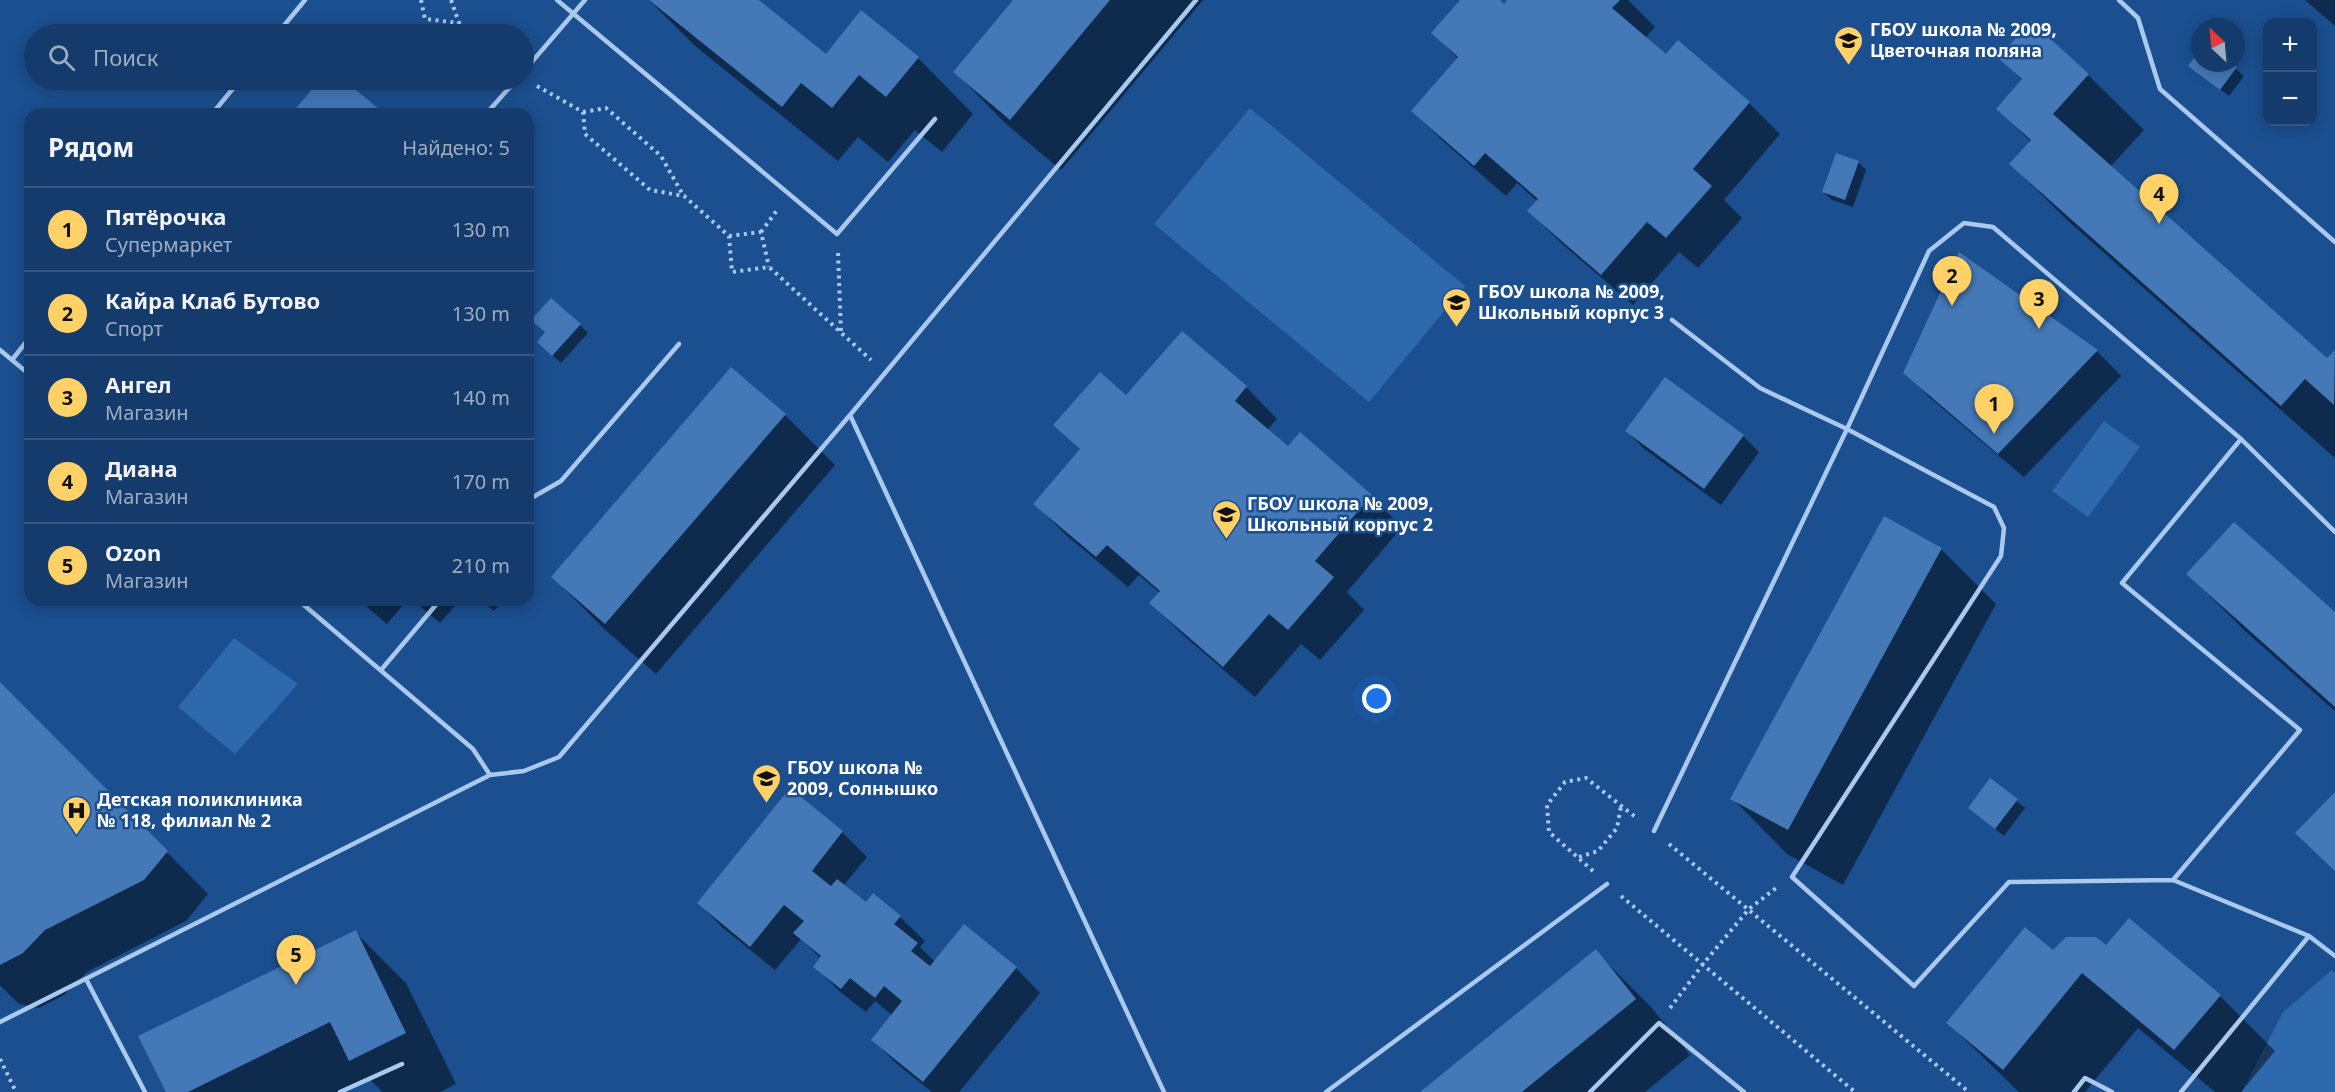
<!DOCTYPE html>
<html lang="ru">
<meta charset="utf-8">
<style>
body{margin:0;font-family:"Noto Sans",sans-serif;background:#214673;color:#f1f3f6}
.controls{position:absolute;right:18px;top:18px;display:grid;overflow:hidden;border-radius:12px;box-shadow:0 3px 15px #0003}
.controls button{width:54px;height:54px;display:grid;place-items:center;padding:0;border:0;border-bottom:2px solid #33557e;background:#143b6b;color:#f1f3f6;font:30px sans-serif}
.compass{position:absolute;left:2191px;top:18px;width:54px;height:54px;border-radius:50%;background:#143b6b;box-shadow:0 3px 15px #0003;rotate:334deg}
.you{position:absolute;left:1377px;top:699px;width:21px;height:21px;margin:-15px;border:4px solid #fff;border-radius:50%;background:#1a73e8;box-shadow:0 0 0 9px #1a73e833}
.badge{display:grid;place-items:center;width:39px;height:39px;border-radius:50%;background:#ffd166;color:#111;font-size:20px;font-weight:700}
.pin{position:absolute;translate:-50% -50px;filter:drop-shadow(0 2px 3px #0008)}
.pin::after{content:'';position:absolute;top:32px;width:21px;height:18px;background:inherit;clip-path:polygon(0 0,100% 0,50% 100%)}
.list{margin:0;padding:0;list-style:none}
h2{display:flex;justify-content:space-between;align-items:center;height:78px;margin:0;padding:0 24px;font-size:26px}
h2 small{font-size:20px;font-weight:400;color:#9dadc1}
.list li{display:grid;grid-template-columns:39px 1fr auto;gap:18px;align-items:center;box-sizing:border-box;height:84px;padding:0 24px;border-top:2px solid #33557e}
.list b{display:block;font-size:22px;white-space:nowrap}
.list p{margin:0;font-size:20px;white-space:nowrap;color:#9dadc1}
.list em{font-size:20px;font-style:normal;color:#9dadc1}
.icon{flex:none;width:33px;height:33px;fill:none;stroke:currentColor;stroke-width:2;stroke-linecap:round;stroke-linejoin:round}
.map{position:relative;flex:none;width:2335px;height:1092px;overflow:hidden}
.search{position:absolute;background:#143b6b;box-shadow:0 3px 15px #0003;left:24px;top:24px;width:510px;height:66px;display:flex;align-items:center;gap:15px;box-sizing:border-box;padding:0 21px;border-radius:33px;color:#9dadc1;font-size:22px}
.panel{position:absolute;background:#143b6b;box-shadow:0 3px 15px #0003;left:24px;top:108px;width:510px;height:498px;border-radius:18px}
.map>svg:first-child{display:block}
.green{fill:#2e69ad}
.shadow{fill:#0007}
.building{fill:#4478b7}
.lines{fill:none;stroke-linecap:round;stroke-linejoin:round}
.path{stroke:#a9c9ee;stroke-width:4;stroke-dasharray:3 4.5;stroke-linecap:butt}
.service{stroke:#a9c9ee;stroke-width:4.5}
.labels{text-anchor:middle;stroke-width:5;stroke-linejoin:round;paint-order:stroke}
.poi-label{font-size:18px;font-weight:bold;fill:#fff;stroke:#1b4f8f;text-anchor:start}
</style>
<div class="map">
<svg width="2335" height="1092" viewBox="0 0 2335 1092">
<rect width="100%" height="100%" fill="#1b4f8f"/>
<!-- green -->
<path class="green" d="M 1250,108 L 1465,286 L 1369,402 L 1154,224 Z
M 2104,421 L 2140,447 L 2088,517 L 2052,491 Z
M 234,638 L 298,684 L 235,754 L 178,707 Z
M 2332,970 L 2335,973 L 2335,1092 L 2242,1092 L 2283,1012 Z"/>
<!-- shadow -->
<path class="shadow" d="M 649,0 L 757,0 L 826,56 L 861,12 L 918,58 L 973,114 L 942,152 L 915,130 L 888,162 L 858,137 L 838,161 L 694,45 Z
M 1015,0 L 1203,0 L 1061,170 L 1005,123 L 955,72 Z
M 1462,0 L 1498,0 L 1504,6 L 1509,0 L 1628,0 L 1655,27 L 1645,38 L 1666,56 L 1678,42 L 1749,103 L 1780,134 L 1724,200 L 1742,218 L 1698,268 L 1679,252 L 1633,305 L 1560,242 L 1529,211 L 1537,201 L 1517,183 L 1506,196 L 1444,142 L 1413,111 L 1458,59 L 1433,33 Z
M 2305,0 L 2335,0 L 2335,26 Z
M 2200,52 L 2200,63 L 2229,63 L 2244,76 L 2229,96 L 2190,66 Z
M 2000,58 L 2088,75 L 2144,130 L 2110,167 L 2327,360 L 2335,352 L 2335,458 L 2066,219 L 2011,164 L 2031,142 L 1998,109 L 2023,81 Z
M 1858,162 L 1866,170 L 1853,207 L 1832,200 L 1823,192 Z
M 1960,254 L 2097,351 L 2121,376 L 2024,477 L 1929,397 L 1905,372 Z
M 580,325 L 588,333 L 561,363 L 547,350 Z
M 1246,387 L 1277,419 L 1267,430 L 1288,448 L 1371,496 L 1402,527 L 1347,592 L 1364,610 L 1320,660 L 1301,644 L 1255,697 L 1182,634 L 1151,603 L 1160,593 L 1139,575 L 1128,587 L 1066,535 L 1035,504 L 1081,450 L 1055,425 L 1126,398 Z
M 785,415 L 835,465 L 656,674 L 603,628 L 553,577 Z
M 1627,431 L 1743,436 L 1759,452 L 1721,505 L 1643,448 Z
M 1941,549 L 1996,604 L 1843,885 L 1787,854 L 1732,798 Z
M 2188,574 L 2335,614 L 2335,711 L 2244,630 Z
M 359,600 L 407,600 L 387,624 Z
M 413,600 L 460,600 L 440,623 Z
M 480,600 L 503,600 L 494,611 Z
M 0,683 L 208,894 L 186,921 L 87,972 L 64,995 L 39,1008 L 19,1004 L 0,985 Z
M 1991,780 L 2025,808 L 2004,836 L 1970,808 Z
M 790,790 L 842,832 L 867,857 L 843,886 L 867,905 L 900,917 L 925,941 L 920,947 L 935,962 L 1016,968 L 1040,993 L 959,1092 L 932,1092 L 897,1064 L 873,1040 L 892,1015 L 875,1001 L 866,1012 L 839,991 L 815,966 L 821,959 L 801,939 L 775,970 L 723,928 L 699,903 Z
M 355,932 L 406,983 L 456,1084 L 440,1092 L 382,1092 L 369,1078 L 341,1092 L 167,1092 Z
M 2106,947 L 2220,996 L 2275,1051 L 2241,1092 L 2215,1092 L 2138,1028 L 2085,1092 L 2019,1092 L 1948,1023 L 2053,952 Z
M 1595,951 L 1651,1007 L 1690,1055 L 1645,1092 L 1423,1092 Z"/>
<!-- building -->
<path class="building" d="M 649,0 L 759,0 L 826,54 L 861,10 L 919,57 L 886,97 L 859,75 L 832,108 L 801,83 L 782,107 Z
M 1013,0 L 1110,0 L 1010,120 L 953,72 Z
M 1460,0 L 1500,0 L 1504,4 L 1507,0 L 1620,0 L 1612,8 L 1666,54 L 1678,40 L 1750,102 L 1693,169 L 1712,186 L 1666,238 L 1647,222 L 1601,275 L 1527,211 L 1538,199 L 1485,153 L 1474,166 L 1411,111 L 1458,57 L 1431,33 Z
M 2031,21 L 2089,74 L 2053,114 L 2327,358 L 2335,350 L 2334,405 L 2305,379 L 2281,406 L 2009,164 L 2031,140 L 1996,109 L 2022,79 L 1998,58 Z
M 2200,50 L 2200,63 L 2231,63 L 2237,67 L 2220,90 L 2188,66 Z
M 320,80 L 344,80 L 385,114 L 291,114 Z
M 1836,153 L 1859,161 L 1845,200 L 1822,192 Z
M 1959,252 L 2098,350 L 1998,454 L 1903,373 Z
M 551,298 L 581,324 L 552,356 L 537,342 L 545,332 L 531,320 Z
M 1182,331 L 1247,386 L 1235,401 L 1288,446 L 1300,432 L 1372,495 L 1315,561 L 1334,577 L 1288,630 L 1269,614 L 1223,667 L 1149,603 L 1160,591 L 1107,545 L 1096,557 L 1033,504 L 1080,449 L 1053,425 L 1100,372 L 1126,395 Z
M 731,367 L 786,414 L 605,624 L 551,577 Z
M 1665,377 L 1744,435 L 1704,489 L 1625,431 Z
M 1884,516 L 1942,548 L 1788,830 L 1730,799 Z
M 2234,522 L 2335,612 L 2335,707 L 2186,574 Z
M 0,682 L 168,851 L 144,880 L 45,930 L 23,953 L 0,965 Z
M 1990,778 L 2018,799 L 1995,829 L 1968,808 Z
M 790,788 L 843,831 L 812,871 L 831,886 L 837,879 L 866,902 L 873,893 L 901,916 L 894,924 L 918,943 L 911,951 L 930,966 L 964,924 L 1017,967 L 923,1082 L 871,1040 L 902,1001 L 884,986 L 875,998 L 850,978 L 841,989 L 813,967 L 821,956 L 793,933 L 804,921 L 784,905 L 750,947 L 697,903 Z
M 2335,792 L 2335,871 L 2295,833 Z
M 2129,918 L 2221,995 L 2174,1050 L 2082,973 L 2003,1070 L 1946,1023 L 2025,927 L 2053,950 L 2066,937 L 2096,937 L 2106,945 Z
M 356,930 L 406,1033 L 349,1061 L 330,1022 L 188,1092 L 166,1092 L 138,1036 Z
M 1596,949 L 1636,999 L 1522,1092 L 1420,1092 Z"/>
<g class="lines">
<!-- path -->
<path class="path" d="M 421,0 L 425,19 L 459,23 L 472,34
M 451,0 L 459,23
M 537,86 L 583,112 L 585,134 L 650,190 L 684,196 L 729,236 L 732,272 L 769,267 L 871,360
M 583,112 L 606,108 L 661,156 L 683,195
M 761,232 L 778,209
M 729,236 L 761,232 L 769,267
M 838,253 L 841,332
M 1669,844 L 1969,1092
M 1579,857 L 1598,851 L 1617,828 L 1621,806
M 1593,871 L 1549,832 L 1547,805 L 1565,782 L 1586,778 L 1638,819
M 1621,896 L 1855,1092
M 1670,1008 L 1703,964 L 1749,909 L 1776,888
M 0,1059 L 16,1092"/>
<!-- service -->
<path class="service" d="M 557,0 L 837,234 L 935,119
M 2119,0 L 2138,18 L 2160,89 L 2335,242
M 277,34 L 305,0
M 524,71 L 585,0
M 212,114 L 240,80
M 486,114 L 516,80
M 1672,320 L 1760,388 L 1847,429 L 1994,507 L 2004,528 L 2001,556 L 1792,877 L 1914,986 L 2009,882 L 2173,880
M 0,350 L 12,360 L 30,337
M 12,360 L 30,375
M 850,415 L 1164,1092
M 528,500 L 561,481 L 679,344
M 2335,532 L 2241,439 L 2122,583 L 2300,730 L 2173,880 L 2309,936 L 2335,956
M 298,600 L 473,749 L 490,775
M 381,670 L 440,600
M 1654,831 L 1847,429 L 1929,251 L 1964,223 L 1993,227 L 2241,439
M 86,979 L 145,1092
M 0,1022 L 490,775 L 524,771 L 559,757 L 850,415 L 1196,0
M 340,1092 L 402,1064
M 1326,1092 L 1607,884
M 1590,1092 L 1659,1023 L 1744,1092
M 2074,1092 L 2085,1078 L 2112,1092
M 2181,1092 L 2309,936"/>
</g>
<!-- icons -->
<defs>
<symbol id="school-pin" viewBox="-11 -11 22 30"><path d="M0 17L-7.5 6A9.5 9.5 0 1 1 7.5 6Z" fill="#ffd166" stroke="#1b4f8f"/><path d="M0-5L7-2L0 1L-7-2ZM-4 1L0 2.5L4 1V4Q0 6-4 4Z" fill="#111"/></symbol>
<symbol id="hospital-pin" viewBox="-11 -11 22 30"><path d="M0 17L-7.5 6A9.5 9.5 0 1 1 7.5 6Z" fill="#ffd166" stroke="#1b4f8f"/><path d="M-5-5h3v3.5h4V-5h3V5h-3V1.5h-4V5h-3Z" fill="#111"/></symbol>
</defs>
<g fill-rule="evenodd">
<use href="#school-pin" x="1832" y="24" width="33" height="45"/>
<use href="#school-pin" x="1440" y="286" width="33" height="45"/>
<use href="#school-pin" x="1210" y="498" width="33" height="45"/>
<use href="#school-pin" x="750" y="762" width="33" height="45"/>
<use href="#hospital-pin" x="60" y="794" width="33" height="45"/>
</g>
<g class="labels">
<!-- poi labels -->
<g class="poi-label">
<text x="1870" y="36">ГБОУ школа № 2009,<tspan x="1870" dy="21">Цветочная поляна</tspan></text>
<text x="1478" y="298">ГБОУ школа № 2009,<tspan x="1478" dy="21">Школьный корпус 3</tspan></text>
<text x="1247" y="510">ГБОУ школа № 2009,<tspan x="1247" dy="21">Школьный корпус 2</tspan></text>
<text x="787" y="774">ГБОУ школа №<tspan x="787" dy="21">2009, Солнышко</tspan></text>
<text x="97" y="806">Детская поликлиника<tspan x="97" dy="21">№ 118, филиал № 2</tspan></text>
</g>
</g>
</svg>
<div class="controls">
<button>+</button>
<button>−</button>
</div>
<svg class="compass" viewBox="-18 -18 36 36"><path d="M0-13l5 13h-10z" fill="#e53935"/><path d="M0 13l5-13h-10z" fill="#9dadc1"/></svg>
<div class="you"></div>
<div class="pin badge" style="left:1994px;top:434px">1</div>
<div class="pin badge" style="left:1952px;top:306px">2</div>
<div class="pin badge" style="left:2039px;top:329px">3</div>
<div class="pin badge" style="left:2159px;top:224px">4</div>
<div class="pin badge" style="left:296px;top:985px">5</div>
<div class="search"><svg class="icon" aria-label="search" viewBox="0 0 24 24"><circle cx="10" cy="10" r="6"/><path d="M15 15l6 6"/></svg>Поиск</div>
<section class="panel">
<h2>Рядом<small>Найдено: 5</small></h2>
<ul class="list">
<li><span class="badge">1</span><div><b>Пятёрочка</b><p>Супермаркет</p></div><em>130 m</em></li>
<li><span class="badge">2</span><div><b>Кайра Клаб Бутово</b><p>Спорт</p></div><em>130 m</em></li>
<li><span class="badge">3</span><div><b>Ангел</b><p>Магазин</p></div><em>140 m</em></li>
<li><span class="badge">4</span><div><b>Диана</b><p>Магазин</p></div><em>170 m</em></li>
<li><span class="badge">5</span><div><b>Ozon</b><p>Магазин</p></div><em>210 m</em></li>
</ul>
</section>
</div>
